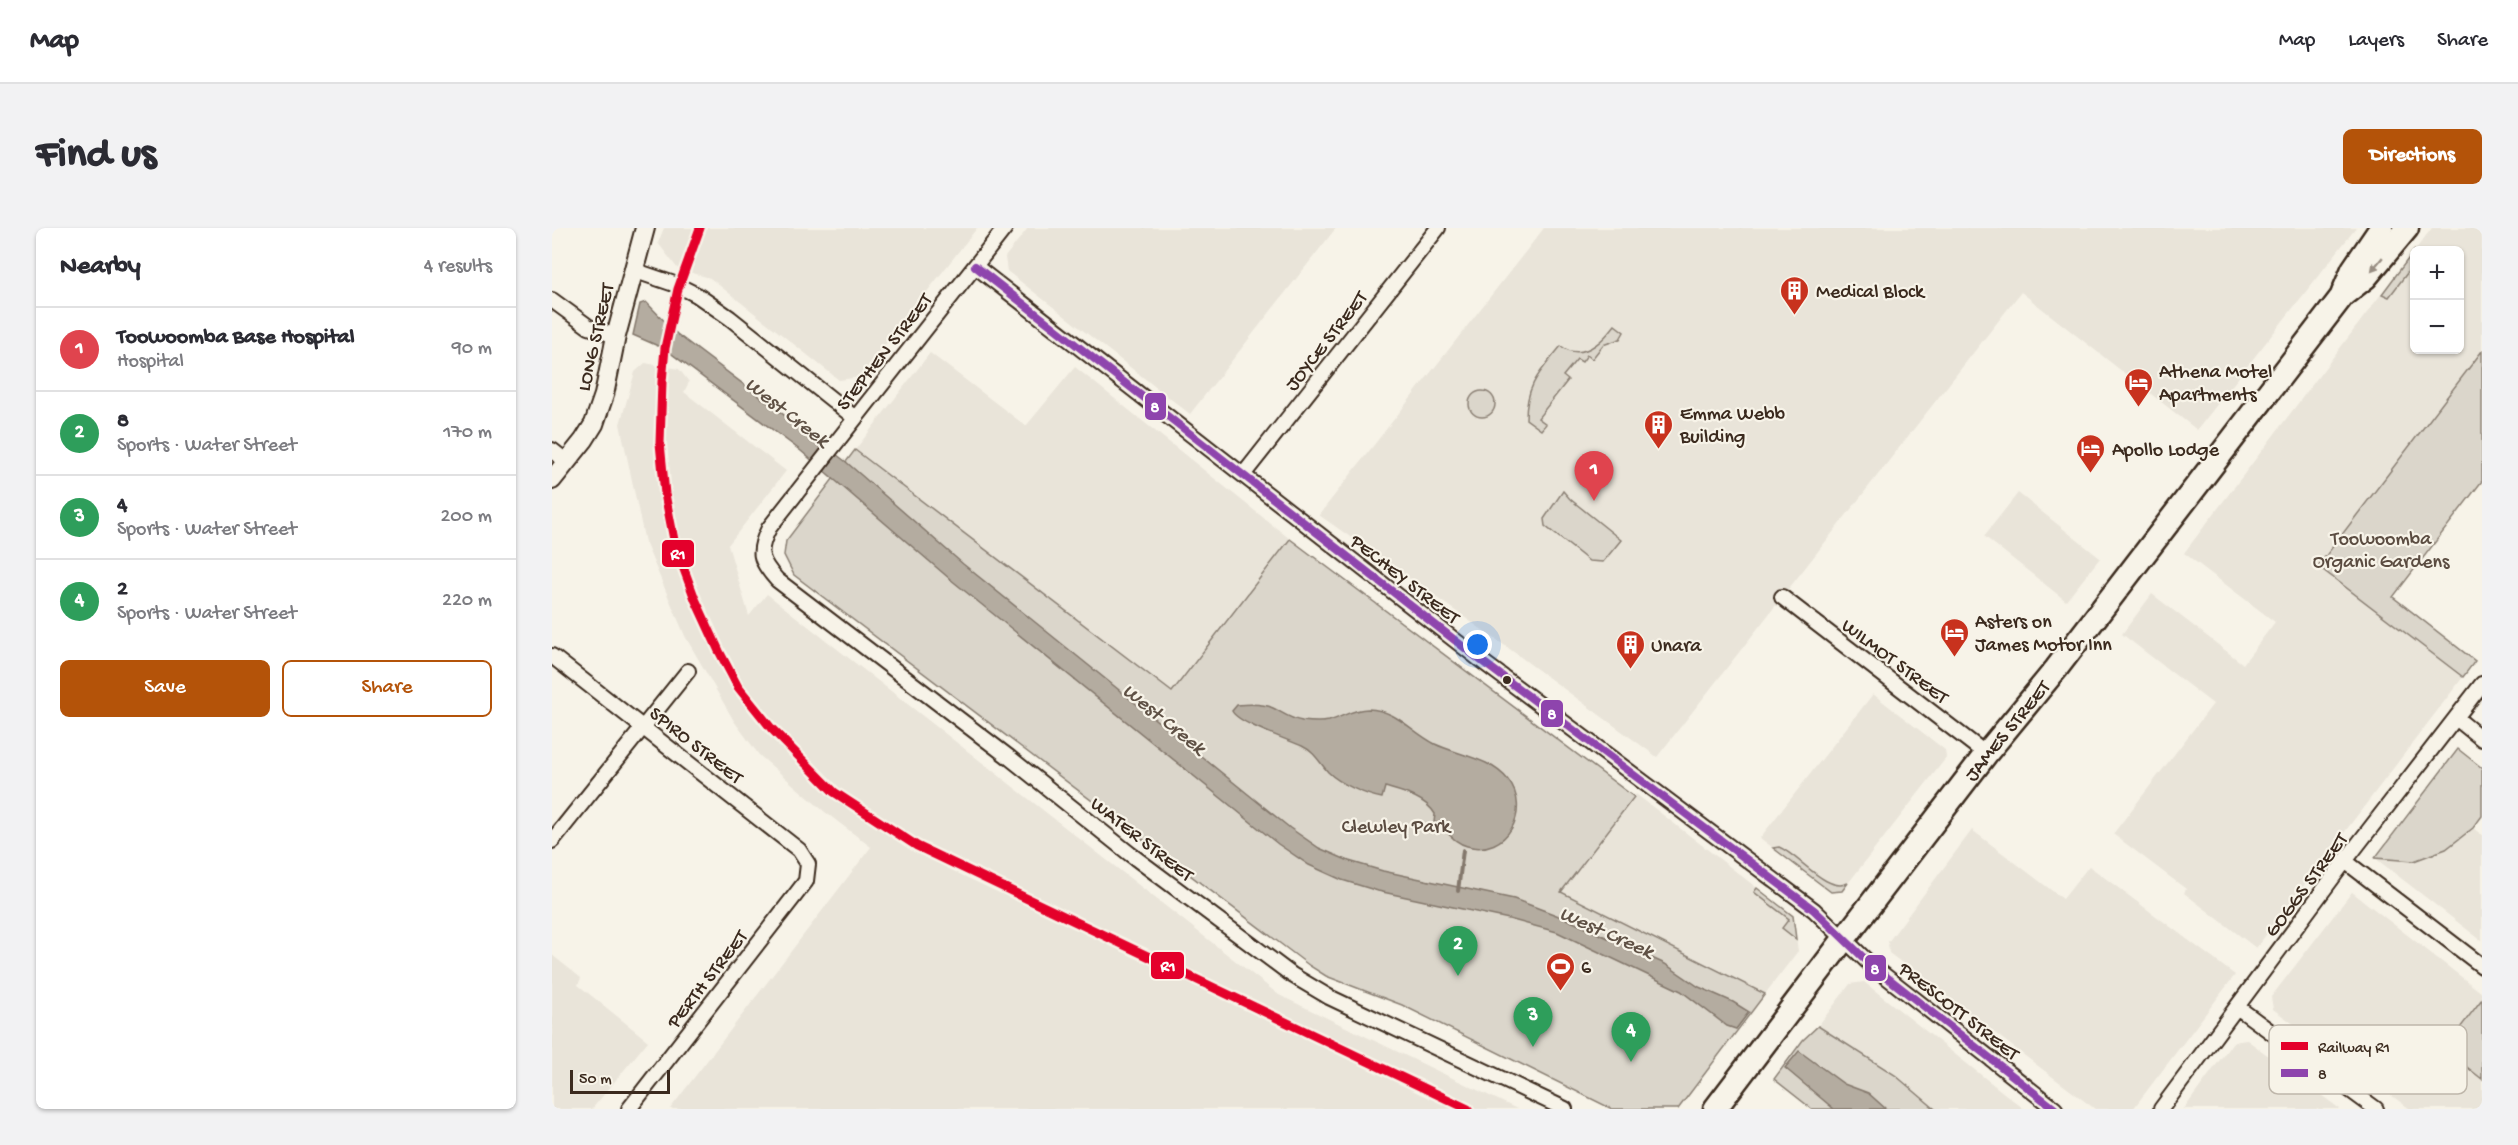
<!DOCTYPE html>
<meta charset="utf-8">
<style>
body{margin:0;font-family:"Gochi Hand",sans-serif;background:#f2f2f3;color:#2b2b33}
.controls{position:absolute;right:18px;top:18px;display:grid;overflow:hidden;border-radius:9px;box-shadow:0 2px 4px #0004}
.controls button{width:54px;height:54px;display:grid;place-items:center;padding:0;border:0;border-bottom:2px solid #e1e1e2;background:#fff;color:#2b2b33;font:30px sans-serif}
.scale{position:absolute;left:18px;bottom:15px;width:100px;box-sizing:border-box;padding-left:6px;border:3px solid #3b2a1e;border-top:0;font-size:16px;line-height:21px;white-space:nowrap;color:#3b2a1e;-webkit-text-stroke:4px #f7f3e8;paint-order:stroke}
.you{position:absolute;left:926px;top:417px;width:21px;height:21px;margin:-15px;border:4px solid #fff;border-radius:50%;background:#1a73e8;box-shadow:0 0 0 9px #1a73e833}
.badge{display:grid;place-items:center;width:39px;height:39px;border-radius:50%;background:#b45309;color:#fff;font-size:20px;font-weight:700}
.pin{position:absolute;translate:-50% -50px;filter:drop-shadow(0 2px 3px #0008)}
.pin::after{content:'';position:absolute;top:32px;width:21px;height:18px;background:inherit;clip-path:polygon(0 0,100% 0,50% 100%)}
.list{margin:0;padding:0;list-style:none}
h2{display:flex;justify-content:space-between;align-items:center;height:78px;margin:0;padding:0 24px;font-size:26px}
h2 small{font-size:20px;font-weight:400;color:#7c7c81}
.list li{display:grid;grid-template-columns:39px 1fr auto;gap:18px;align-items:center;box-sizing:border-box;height:84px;padding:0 24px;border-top:2px solid #e1e1e2}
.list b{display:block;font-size:22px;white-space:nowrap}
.list p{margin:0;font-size:20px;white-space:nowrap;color:#7c7c81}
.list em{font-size:20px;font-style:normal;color:#7c7c81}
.actions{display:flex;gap:12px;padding:18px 24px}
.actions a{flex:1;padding:14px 0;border:2px solid #b45309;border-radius:9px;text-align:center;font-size:21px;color:#b45309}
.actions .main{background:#b45309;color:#fff}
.map{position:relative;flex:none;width:1930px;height:881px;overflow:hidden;border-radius:9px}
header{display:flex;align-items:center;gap:36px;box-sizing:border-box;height:84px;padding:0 30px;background:#fff;border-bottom:2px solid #e1e1e2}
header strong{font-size:28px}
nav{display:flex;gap:33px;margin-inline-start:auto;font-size:21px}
.intro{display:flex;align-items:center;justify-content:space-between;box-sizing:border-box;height:144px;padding:0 36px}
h1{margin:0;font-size:42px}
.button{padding:15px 27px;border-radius:9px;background:#b45309;color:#fff;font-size:21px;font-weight:700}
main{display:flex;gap:36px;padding:0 36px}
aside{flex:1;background:#fff;border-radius:9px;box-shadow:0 2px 4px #0004}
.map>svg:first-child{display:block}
.built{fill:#e9e4d9}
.green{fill:#dbd6cb;stroke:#8b8074;stroke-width:1.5}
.water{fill:#b4aca0;stroke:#84786c;stroke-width:1.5}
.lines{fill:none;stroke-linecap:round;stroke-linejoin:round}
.stream{stroke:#84786c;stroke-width:4}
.minor-casing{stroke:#3b2a1e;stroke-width:18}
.tertiary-casing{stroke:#3b2a1e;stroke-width:22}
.trunk-casing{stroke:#3b2a1e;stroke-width:27}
.minor{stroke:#f7f3e8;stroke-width:14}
.tertiary{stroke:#f7f3e8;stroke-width:18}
.trunk{stroke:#f7f3e8;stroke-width:22}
.bus-1-casing{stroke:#f7f3e8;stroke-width:12}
.bus-1{stroke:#8e44ad;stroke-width:8}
.rail-1-casing{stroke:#f7f3e8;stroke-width:14}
.rail-1{stroke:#e4002b;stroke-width:9}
.oneway{fill:#998e83}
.bus-dot{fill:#3b2a1e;stroke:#f7f3e8;stroke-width:2}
.labels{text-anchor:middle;stroke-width:4.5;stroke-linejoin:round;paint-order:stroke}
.poi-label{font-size:20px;fill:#3b2a1e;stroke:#f7f3e8;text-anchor:start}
.street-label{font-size:20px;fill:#3b2a1e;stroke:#f7f3e8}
.park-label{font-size:20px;fill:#5b4c41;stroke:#f7f3e8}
.water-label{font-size:21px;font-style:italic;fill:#5f5145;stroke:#f7f3e8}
.key{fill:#f7f3e8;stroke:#bfb7ab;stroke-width:1.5}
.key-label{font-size:16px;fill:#3b2a1e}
.line-badge{stroke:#f7f3e8;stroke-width:2}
.badge-label{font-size:16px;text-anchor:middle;font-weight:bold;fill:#fff}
</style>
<header>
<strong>Map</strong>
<nav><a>Map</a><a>Layers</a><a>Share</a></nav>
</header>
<div class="intro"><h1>Find us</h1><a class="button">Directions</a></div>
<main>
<aside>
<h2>Nearby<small>4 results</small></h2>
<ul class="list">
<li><span class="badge" style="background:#e0444e">1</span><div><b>Toowoomba Base Hospital</b><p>Hospital</p></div><em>90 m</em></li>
<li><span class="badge" style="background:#2e9e5b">2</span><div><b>8</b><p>Sports · Water Street</p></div><em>170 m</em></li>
<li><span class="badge" style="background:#2e9e5b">3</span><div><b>4</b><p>Sports · Water Street</p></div><em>200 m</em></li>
<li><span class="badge" style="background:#2e9e5b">4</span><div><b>2</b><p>Sports · Water Street</p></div><em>220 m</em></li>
</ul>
<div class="actions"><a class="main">Save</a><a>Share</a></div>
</aside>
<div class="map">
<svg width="1930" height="881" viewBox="0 0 1930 881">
<rect width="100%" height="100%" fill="#f7f3e8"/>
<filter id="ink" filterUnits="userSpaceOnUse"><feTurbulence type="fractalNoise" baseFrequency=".0167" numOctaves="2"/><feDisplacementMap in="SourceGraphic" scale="12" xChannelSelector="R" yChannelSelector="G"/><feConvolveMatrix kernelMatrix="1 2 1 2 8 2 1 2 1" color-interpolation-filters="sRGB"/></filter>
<g filter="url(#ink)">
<!-- built -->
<path class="built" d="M 112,0 L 425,0 L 308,149 L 287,152 L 158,50 L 126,41 L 106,15 Z
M 476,0 L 784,0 L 638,186 L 455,43 L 453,29 Z
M 992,0 L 1804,0 L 1645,202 L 1469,64 L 1105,529 L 959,422 L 767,287 Z
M 1880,0 L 1930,0 L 1930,123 L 1767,338 L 1911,449 L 1704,720 L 1632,665 L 1634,661 L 1561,606 L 1661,476 L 1570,406 L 1600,366 L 1691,436 L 1723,394 L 1632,325 L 1862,23 L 1862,122 L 1908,122 L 1908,22 L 1863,22 Z
M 378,125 L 474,198 L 523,139 L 738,311 L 620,465 L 303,222 Z
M 93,135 L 127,141 L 137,154 L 132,164 L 234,243 L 176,317 L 197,388 L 215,366 L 727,767 L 965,881 L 118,881 L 319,619 L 273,584 L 207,527 L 182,493 L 133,408 L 93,314 L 68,196 L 83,144 Z
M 1466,265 L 1548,330 L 1514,373 L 1432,308 Z
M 1321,466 L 1393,522 L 1394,530 L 1290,663 L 1279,664 L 1208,610 Z
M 1084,566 L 1241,688 L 1246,723 L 1213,766 L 1009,664 Z
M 1921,600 L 1930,607 L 1930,713 L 1823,630 L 1862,633 L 1894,621 Z
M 1420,602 L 1511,671 L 1537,638 L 1683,747 L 1581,881 L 1543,881 L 1337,725 L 1336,714 Z
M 1800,664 L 1930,765 L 1930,771 L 1892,821 L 1930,851 L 1930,881 L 1858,881 L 1721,781 L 1719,769 Z
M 0,727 L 29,750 L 26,757 L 96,813 L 40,881 L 0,881 Z
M 1312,754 L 1472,881 L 1383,881 L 1343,847 L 1266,798 L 1298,756 Z
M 1695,812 L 1714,826 L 1788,881 L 1632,881 L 1681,814 Z"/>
<!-- green -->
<path class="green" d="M 1862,23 L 1862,36 L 1837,69 L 1830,66 Z
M 1063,97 L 1072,104 L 1068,111 L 1051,117 L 1040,131 L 1035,127 L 1030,134 L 1025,131 L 1011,148 L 1016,152 L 986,190 L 994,196 L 989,202 L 974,191 C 974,156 988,144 1009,118 C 1030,134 1050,114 1063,97 Z
M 1930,123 L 1930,253 L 1841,369 L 1923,433 L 1911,449 L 1766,338 Z
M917 176a13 13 0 1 1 26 0a13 13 0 1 1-26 0Z
M 303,222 L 620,464 L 738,311 L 1082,569 L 1009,664 L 1213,766 L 1126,881 L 1060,881 L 850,777 L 774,748 L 758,738 L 242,347 L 232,327 L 234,313 Z
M 1011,263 L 1018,271 L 1069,312 L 1051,334 L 1037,333 L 993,298 L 992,291 Z
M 1906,521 L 1930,540 L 1930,588 L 1921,600 L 1894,621 L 1862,633 L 1823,630 Z
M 1227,619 C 1247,627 1275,666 1296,655 L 1290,663 L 1279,664 L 1221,620 Z
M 1205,660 L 1241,688 L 1244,711 L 1230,700 L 1237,691 L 1202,664 Z
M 1930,771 L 1930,851 L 1892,821 Z
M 1266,798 L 1343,847 L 1383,881 L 1260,881 L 1222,851 L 1251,812 Z"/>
<!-- water -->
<path class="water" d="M 94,74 L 125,106 L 293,233 L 411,336 L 738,600 L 767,620 L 797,633 L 831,643 L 962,671 L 1012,690 L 1113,736 L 1147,759 L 1181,774 L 1197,784 L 1184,801 L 1175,798 L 1129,763 L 1005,704 L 957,691 L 826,663 L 790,652 L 757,637 L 726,616 L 398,351 L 249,223 L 113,121 L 81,107 L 88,76 Z
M 685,477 C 696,476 711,475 721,480 C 731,485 738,491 750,493 C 759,494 768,495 777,493 C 790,489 801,481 816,481 C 845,482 859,504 883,516 C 906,527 939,530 956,552 C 980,582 955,629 915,618 C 900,614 895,601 882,594 L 883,586 C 873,569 850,564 833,559 L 830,570 C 814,567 788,556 776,544 C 767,534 763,524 750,518 C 737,512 685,495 680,483 Z
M 1247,823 L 1292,856 L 1316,865 L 1334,881 L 1282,881 L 1233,840 Z"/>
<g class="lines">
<!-- stream -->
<path class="stream" d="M 906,663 L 911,622"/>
<defs>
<path id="minor" d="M 453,0 L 217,300 C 205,324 207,332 225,352 L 458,530 L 578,626 L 740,747 L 777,769 L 1013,881
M 423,38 L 927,431 L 1262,682 L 1318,736 L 1503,881
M 81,42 L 125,57 L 145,67 L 178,90 L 303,190
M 0,72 L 37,99 L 64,108
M 0,222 L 14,233
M 691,247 L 886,0
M 1230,369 L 1434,526
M 0,428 L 247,622 L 256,636 L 254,653 L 241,670 L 77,881
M 1904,490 L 1930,511
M 0,613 L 136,443
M 1793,633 L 1930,738
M 1685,779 L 1824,881
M 1609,881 L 1793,633 L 1930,456"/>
<path id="tertiary" d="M 0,252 L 32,212 L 42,196 L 52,167 L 64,108 L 93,0"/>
<g id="trunk">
<path d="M 1791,65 L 1801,41 L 1829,0"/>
<path id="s1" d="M 1163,881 L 1292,711 L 1434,526 L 1504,441 L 1791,67 L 1814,49 L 1855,0"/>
</g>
</defs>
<!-- minor casing -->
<use href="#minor" class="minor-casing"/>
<!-- tertiary casing -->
<use href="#tertiary" class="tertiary-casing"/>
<!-- trunk casing -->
<use href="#trunk" class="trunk-casing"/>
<!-- minor -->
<use href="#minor" class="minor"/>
<!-- tertiary -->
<use href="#tertiary" class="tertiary"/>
<!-- trunk -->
<use href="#trunk" class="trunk"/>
<defs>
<path id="bus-1" d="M 423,38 L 927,431 L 1262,682 L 1318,736 L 1503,881"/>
</defs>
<!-- bus-1 casing -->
<use href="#bus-1" class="bus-1-casing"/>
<!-- bus-1 -->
<use href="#bus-1" class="bus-1"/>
<defs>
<path id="rail-1" d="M 148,0 L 126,61 L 113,120 L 110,154 L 108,215 L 113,266 L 123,317 L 143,371 L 167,423 L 186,459 L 219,500 L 282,564 L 365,618 L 916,881"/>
</defs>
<!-- rail-1 casing -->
<use href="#rail-1" class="rail-1-casing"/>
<!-- rail-1 -->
<use href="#rail-1" class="rail-1"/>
</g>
<!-- one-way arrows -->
<defs><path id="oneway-solid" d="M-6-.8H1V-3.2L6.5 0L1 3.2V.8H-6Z" transform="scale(1.5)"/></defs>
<use class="oneway" href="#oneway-solid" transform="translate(1825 36) rotate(130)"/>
</g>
<!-- icons -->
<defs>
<symbol id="building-pin" viewBox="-11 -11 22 30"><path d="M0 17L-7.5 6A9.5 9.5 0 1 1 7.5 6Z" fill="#c8321e" stroke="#f7f3e8"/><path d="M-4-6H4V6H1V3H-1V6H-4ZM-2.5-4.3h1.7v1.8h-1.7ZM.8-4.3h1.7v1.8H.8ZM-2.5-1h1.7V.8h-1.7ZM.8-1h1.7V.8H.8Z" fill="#fff"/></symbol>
<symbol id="hotel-pin" viewBox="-11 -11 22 30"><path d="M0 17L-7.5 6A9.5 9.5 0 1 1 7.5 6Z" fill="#c8321e" stroke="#f7f3e8"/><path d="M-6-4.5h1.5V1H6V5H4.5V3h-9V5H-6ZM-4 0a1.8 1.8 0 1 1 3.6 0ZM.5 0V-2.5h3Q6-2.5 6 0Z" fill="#fff"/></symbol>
<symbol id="stadium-pin" viewBox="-11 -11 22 30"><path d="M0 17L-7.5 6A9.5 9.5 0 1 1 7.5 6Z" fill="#c8321e" stroke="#f7f3e8"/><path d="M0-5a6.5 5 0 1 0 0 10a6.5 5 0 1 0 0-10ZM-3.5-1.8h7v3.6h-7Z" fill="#fff"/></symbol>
</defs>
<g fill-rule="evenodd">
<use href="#building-pin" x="1226" y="46" width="33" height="45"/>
<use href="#hotel-pin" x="1570" y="138" width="33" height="45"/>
<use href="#building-pin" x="1090" y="180" width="33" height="45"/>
<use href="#hotel-pin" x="1522" y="204" width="33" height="45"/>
<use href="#hotel-pin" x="1386" y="388" width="33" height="45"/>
<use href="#building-pin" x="1062" y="400" width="33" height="45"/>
<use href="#stadium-pin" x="992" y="722" width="33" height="45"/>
</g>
<!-- markers -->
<circle class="bus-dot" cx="955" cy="452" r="5"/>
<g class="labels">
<!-- poi labels -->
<g class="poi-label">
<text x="1264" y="69">Medical Block</text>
<text x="1607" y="149">Athena Motel<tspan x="1607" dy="23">Apartments</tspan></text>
<text x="1128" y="191">Emma Webb<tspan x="1128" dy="23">Building</tspan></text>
<text x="1560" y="227">Apollo Lodge</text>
<text x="1423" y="399">Asters on<tspan x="1423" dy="23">James Motor Inn</tspan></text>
<text x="1099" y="423">Unara</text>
<text x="1029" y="745">6</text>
</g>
<!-- street labels -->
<g class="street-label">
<text transform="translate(42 109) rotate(-77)" y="7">LONG STREET</text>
<text transform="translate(773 112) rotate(-52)" y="7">JOYCE STREET</text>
<text transform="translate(331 123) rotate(-52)" y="7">STEPHEN STREET</text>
<text transform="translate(854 350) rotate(38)" y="7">PECHEY STREET</text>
<text transform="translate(1344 432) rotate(37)" y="7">WILMOT STREET</text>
<text dy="7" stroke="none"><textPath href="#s1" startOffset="478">JAMES STREET</textPath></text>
<text transform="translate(145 516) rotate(38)" y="7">SPIRO STREET</text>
<text transform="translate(591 610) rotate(38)" y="7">WATER STREET</text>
<text transform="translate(1753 656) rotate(-53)" y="7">GOGGS STREET</text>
<text transform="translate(154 750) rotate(-52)" y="7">PERTH STREET</text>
<text transform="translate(1408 782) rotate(38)" y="7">PRESCOTT STREET</text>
</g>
<!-- park labels -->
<g class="park-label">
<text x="1829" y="316">Toowoomba<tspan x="1829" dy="23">Organic Gardens</tspan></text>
<text x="844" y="604">Clewley Park</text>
</g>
<!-- water labels -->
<g class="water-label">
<text transform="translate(236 183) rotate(38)" y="7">West Creek</text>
<text transform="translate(613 490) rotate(39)" y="7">West Creek</text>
<text transform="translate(1055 703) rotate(24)" y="7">West Creek</text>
</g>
</g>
<!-- legend -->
<rect x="1717" y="797" width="198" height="69" rx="9" class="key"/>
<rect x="1729" y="814" width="27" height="8" fill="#e4002b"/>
<rect x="1729" y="841" width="27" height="8" fill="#8e44ad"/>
<g class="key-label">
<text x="1766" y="824">Railway R1</text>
<text x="1766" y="851">8</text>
</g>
<g class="line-badge">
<rect x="592" y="164" width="23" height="29" rx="6" fill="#8e44ad"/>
<rect x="109" y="311" width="34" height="29" rx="6" fill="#e4002b"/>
<rect x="988" y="471" width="24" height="29" rx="6" fill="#8e44ad"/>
<rect x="598" y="723" width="35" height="29" rx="6" fill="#e4002b"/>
<rect x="1312" y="726" width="23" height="28" rx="6" fill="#8e44ad"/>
</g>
<g class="badge-label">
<text x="603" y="184">8</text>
<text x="126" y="331">R1</text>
<text x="1000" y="491">8</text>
<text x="616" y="743">R1</text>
<text x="1323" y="746">8</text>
</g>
</svg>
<div class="controls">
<button>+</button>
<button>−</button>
</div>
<div class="scale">50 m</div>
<div class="you"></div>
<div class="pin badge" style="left:1042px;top:273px;background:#e0444e">1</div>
<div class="pin badge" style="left:906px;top:748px;background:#2e9e5b">2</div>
<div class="pin badge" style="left:981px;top:819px;background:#2e9e5b">3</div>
<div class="pin badge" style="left:1079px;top:834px;background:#2e9e5b">4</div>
</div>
</main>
